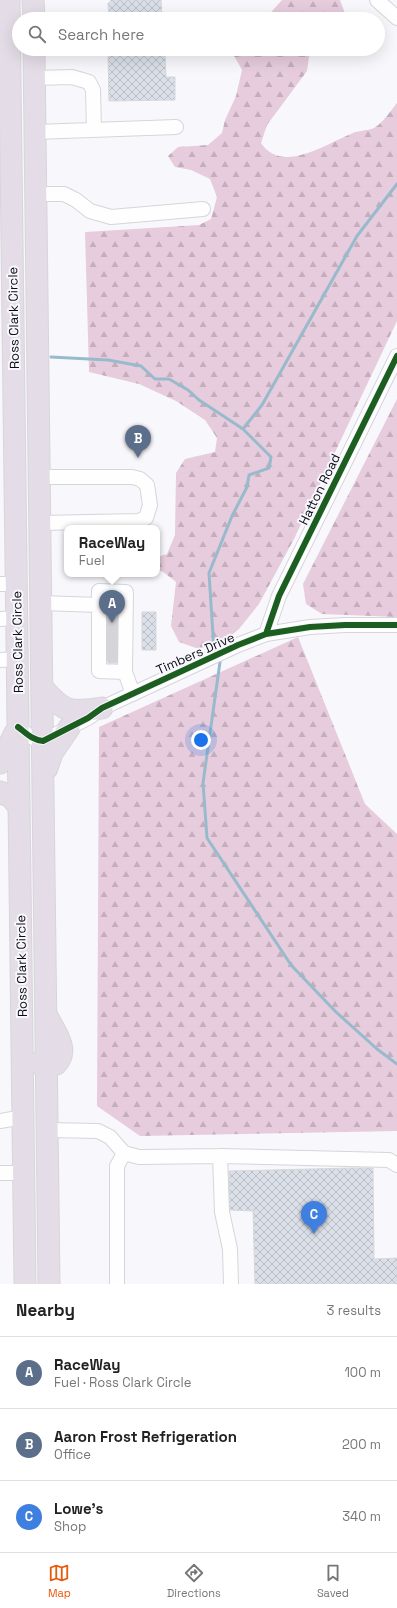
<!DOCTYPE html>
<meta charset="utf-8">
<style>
body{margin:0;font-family:"Space Grotesk",sans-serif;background:#f2f2f2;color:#222}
.you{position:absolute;left:201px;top:740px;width:14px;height:14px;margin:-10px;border:3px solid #fff;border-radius:50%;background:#1a73e8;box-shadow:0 0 0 6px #1a73e833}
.badge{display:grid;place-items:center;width:26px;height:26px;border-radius:50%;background:#ea580c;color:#fff;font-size:13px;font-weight:700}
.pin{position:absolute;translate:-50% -33px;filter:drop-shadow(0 1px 2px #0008)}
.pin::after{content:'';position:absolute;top:21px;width:14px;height:12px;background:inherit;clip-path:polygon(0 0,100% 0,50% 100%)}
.popup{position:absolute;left:64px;top:525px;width:96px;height:52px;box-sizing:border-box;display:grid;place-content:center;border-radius:8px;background:#fff;filter:drop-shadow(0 1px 3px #0005);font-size:13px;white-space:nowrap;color:#767676}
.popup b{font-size:15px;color:#222}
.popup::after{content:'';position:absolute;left:50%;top:100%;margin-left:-8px;border:8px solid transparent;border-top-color:#fff}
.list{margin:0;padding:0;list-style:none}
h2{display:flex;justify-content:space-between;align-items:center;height:52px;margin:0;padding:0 16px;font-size:17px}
h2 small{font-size:13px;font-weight:400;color:#767676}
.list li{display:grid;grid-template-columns:26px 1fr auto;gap:12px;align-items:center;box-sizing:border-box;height:72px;padding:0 16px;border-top:1px solid #e0e0e0}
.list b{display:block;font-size:15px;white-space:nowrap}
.list p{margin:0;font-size:13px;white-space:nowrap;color:#767676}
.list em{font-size:13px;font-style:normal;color:#767676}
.icon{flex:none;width:22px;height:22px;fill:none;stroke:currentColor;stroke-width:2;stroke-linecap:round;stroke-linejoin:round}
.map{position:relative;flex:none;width:397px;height:1284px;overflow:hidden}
.search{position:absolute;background:#fff;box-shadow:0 4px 16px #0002;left:12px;right:12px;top:12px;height:44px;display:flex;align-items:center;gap:10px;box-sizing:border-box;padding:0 14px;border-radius:22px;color:#767676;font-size:15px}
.sheet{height:268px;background:#fff}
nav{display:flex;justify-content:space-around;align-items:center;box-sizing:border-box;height:56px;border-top:1px solid #e0e0e0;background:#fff;font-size:11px;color:#767676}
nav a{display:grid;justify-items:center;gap:2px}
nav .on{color:#ea580c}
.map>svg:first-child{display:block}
.forest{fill:url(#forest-firs)}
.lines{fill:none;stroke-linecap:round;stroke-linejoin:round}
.stream{stroke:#98bacd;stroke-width:3}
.building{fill:url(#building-cross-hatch);stroke:#d6d8dc}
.minor-tunnel{stroke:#d5d5d9;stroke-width:14;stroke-dasharray:14 7;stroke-linecap:butt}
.minor-casing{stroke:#d5d5da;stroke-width:16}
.highway-casing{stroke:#d6d6d8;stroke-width:23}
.minor{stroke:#fefeff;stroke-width:14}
.highway{stroke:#e4dce7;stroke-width:21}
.cycleway-casing{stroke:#f7f7fd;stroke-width:8}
.cycleway{stroke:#1b5e20;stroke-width:6}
.labels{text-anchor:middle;stroke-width:4;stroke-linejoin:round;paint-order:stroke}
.street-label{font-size:13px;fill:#0d0c11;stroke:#f7f7fd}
</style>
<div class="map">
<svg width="397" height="1284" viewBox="0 0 397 1284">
<defs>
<pattern id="forest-firs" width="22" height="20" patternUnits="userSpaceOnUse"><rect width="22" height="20" fill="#e6ccdc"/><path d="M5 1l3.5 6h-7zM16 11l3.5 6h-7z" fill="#c4aebc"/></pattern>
<pattern id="building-cross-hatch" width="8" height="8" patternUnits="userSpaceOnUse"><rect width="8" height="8" fill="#dadfe8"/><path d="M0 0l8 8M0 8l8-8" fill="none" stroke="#babec6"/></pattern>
</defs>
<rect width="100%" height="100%" fill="#f8f8fc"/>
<!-- forest -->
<path class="forest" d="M 282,0 L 340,0 L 346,16 L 343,19 L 265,19 Z
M 189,49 L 314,49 L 309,57 L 307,71 L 267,125 L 261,143 C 282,175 328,143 353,133 C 359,130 368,131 374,128 C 383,123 391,110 397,103 L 397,321 L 294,539 L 259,604 L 239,629 L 228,638 L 199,649 L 179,642 L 171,626 L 176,582 L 162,571 L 157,571 L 157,557 L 167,554 L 175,535 L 176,473 L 185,459 L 215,452 L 217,438 L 205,420 L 176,401 L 139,384 L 89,372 L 85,232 L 199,225 L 211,219 L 217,197 L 210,179 L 191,170 L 175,167 L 168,156 L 178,147 L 208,145 L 222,133 L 225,120 L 236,96 L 242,70 L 233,54 Z
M 397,399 L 397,617 L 322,614 L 306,604 L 303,584 Z
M 298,637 L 365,804 L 397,834 L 397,1131 L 140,1136 L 97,1106 L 99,727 Z"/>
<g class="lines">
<!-- stream -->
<path class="stream" d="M 51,357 L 108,360 L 141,366 L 155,379 L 169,379 L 188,390 L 199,400 L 243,429 L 271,457 L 269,468 L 249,475 L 247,487 L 232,516 L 209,573 L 214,651
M 243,429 L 262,405 L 357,236 L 397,184
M 220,662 L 203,783 L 207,838 L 291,965 L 336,1012 L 377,1049 L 397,1064"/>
</g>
<!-- building -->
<path class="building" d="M 110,0 L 161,0 L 162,18 L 109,18 L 108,3 L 111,2 Z
M 165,54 L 166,77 L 175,77 L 175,100 L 109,101 L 108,55 Z
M 112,600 L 117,600 L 117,663 L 108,663 L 108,613 L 113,609 Z
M 142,612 L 156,612 L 156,650 L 142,650 Z
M 352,1168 L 373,1168 L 374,1259 L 397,1258 L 397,1284 L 255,1284 L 253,1211 L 230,1210 L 229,1171 Z"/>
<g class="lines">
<!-- minor-tunnel -->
<path class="minor-tunnel" d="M 105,605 L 118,605
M 105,618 L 119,618
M 105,629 L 119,629
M 106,642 L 119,642
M 106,654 L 119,655"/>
<defs>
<path id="minor" d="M 377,0 L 397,18
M 34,78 L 72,77 L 89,82 L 93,90 L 94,130
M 35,132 L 176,127
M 36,194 L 64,194 L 76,200 L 90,211 L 111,217 L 203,209
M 39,477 L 132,477 L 140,479 L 147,485 L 150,505 L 146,518 L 138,521 L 40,523
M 0,584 L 17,584
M 41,603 L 99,605 L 99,671 L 125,672 L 133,694
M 105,605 L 99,605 L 99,591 L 126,592 L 125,672
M 0,619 L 17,618
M 266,634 L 279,596 L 397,356
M 0,660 L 17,659
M 18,727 C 26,733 32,740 43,741 L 88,718 L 102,708 L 238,645 L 266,634 L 310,627 L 345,625 L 397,625
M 0,1121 L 23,1117
M 48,1130 L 98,1131 L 110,1137 L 124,1153 L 139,1157 L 220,1156 L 389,1160 L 397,1165
M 220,1156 L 222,1212 L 230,1249 L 231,1284
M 0,1173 L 24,1173
M 117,1284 L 117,1166 L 124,1153"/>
<path id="highway" d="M 9,0 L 25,1284
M 33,0 L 34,19
M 34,49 L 49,1284
M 42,687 C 65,713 69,713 102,708
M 0,763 L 15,733
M 47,768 L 52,753 L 69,728
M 0,792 L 11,797 L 19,807
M 38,1063 L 47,1066 L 56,1064 C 70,1050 55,1032 48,1018"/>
</defs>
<!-- minor casing -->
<use href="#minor" class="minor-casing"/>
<!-- highway casing -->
<use href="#highway" class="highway-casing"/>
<!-- minor -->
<use href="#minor" class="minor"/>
<!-- highway -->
<use href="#highway" class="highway"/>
<defs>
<path id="cycleway" d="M 266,634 L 279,596 L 397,356
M 18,727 C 26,733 32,740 43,741 L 88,718 L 102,708 L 238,645 L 266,634 L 310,627 L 345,625 L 397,625"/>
</defs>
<!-- cycleway casing -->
<use href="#cycleway" class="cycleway-casing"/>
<!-- cycleway -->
<use href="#cycleway" class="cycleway"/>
</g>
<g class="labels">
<!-- street labels -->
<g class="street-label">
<text transform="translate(13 318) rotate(-91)" y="5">Ross Clark Circle</text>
<text transform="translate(319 489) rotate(-64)" y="5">Hatton Road</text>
<text transform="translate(17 642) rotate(-91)" y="5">Ross Clark Circle</text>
<text transform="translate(195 653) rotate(-24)" y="5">Timbers Drive</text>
<text transform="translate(21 966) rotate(-91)" y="5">Ross Clark Circle</text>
</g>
</g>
</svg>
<div class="you"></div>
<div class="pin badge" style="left:112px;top:623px;background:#5c6f8a">A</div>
<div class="popup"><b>RaceWay</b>Fuel</div>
<div class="pin badge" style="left:138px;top:458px;background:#5c6f8a">B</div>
<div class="pin badge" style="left:314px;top:1234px;background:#3f7fe0">C</div>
<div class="search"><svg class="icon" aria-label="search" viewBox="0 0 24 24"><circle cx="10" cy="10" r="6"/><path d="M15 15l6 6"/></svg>Search here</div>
</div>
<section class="sheet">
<h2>Nearby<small>3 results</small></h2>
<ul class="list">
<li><span class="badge" style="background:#5c6f8a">A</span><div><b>RaceWay</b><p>Fuel · Ross Clark Circle</p></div><em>100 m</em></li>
<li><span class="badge" style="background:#5c6f8a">B</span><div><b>Aaron Frost Refrigeration</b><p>Office</p></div><em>200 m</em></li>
<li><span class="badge" style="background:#3f7fe0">C</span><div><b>Lowe's</b><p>Shop</p></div><em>340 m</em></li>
</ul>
</section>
<nav>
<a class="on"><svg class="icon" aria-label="map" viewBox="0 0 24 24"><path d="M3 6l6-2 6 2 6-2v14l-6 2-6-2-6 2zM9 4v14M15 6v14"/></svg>Map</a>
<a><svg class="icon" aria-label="directions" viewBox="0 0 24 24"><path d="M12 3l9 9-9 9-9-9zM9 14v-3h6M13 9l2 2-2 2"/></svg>Directions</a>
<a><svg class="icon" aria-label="saved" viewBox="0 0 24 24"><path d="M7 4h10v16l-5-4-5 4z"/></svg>Saved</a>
</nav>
